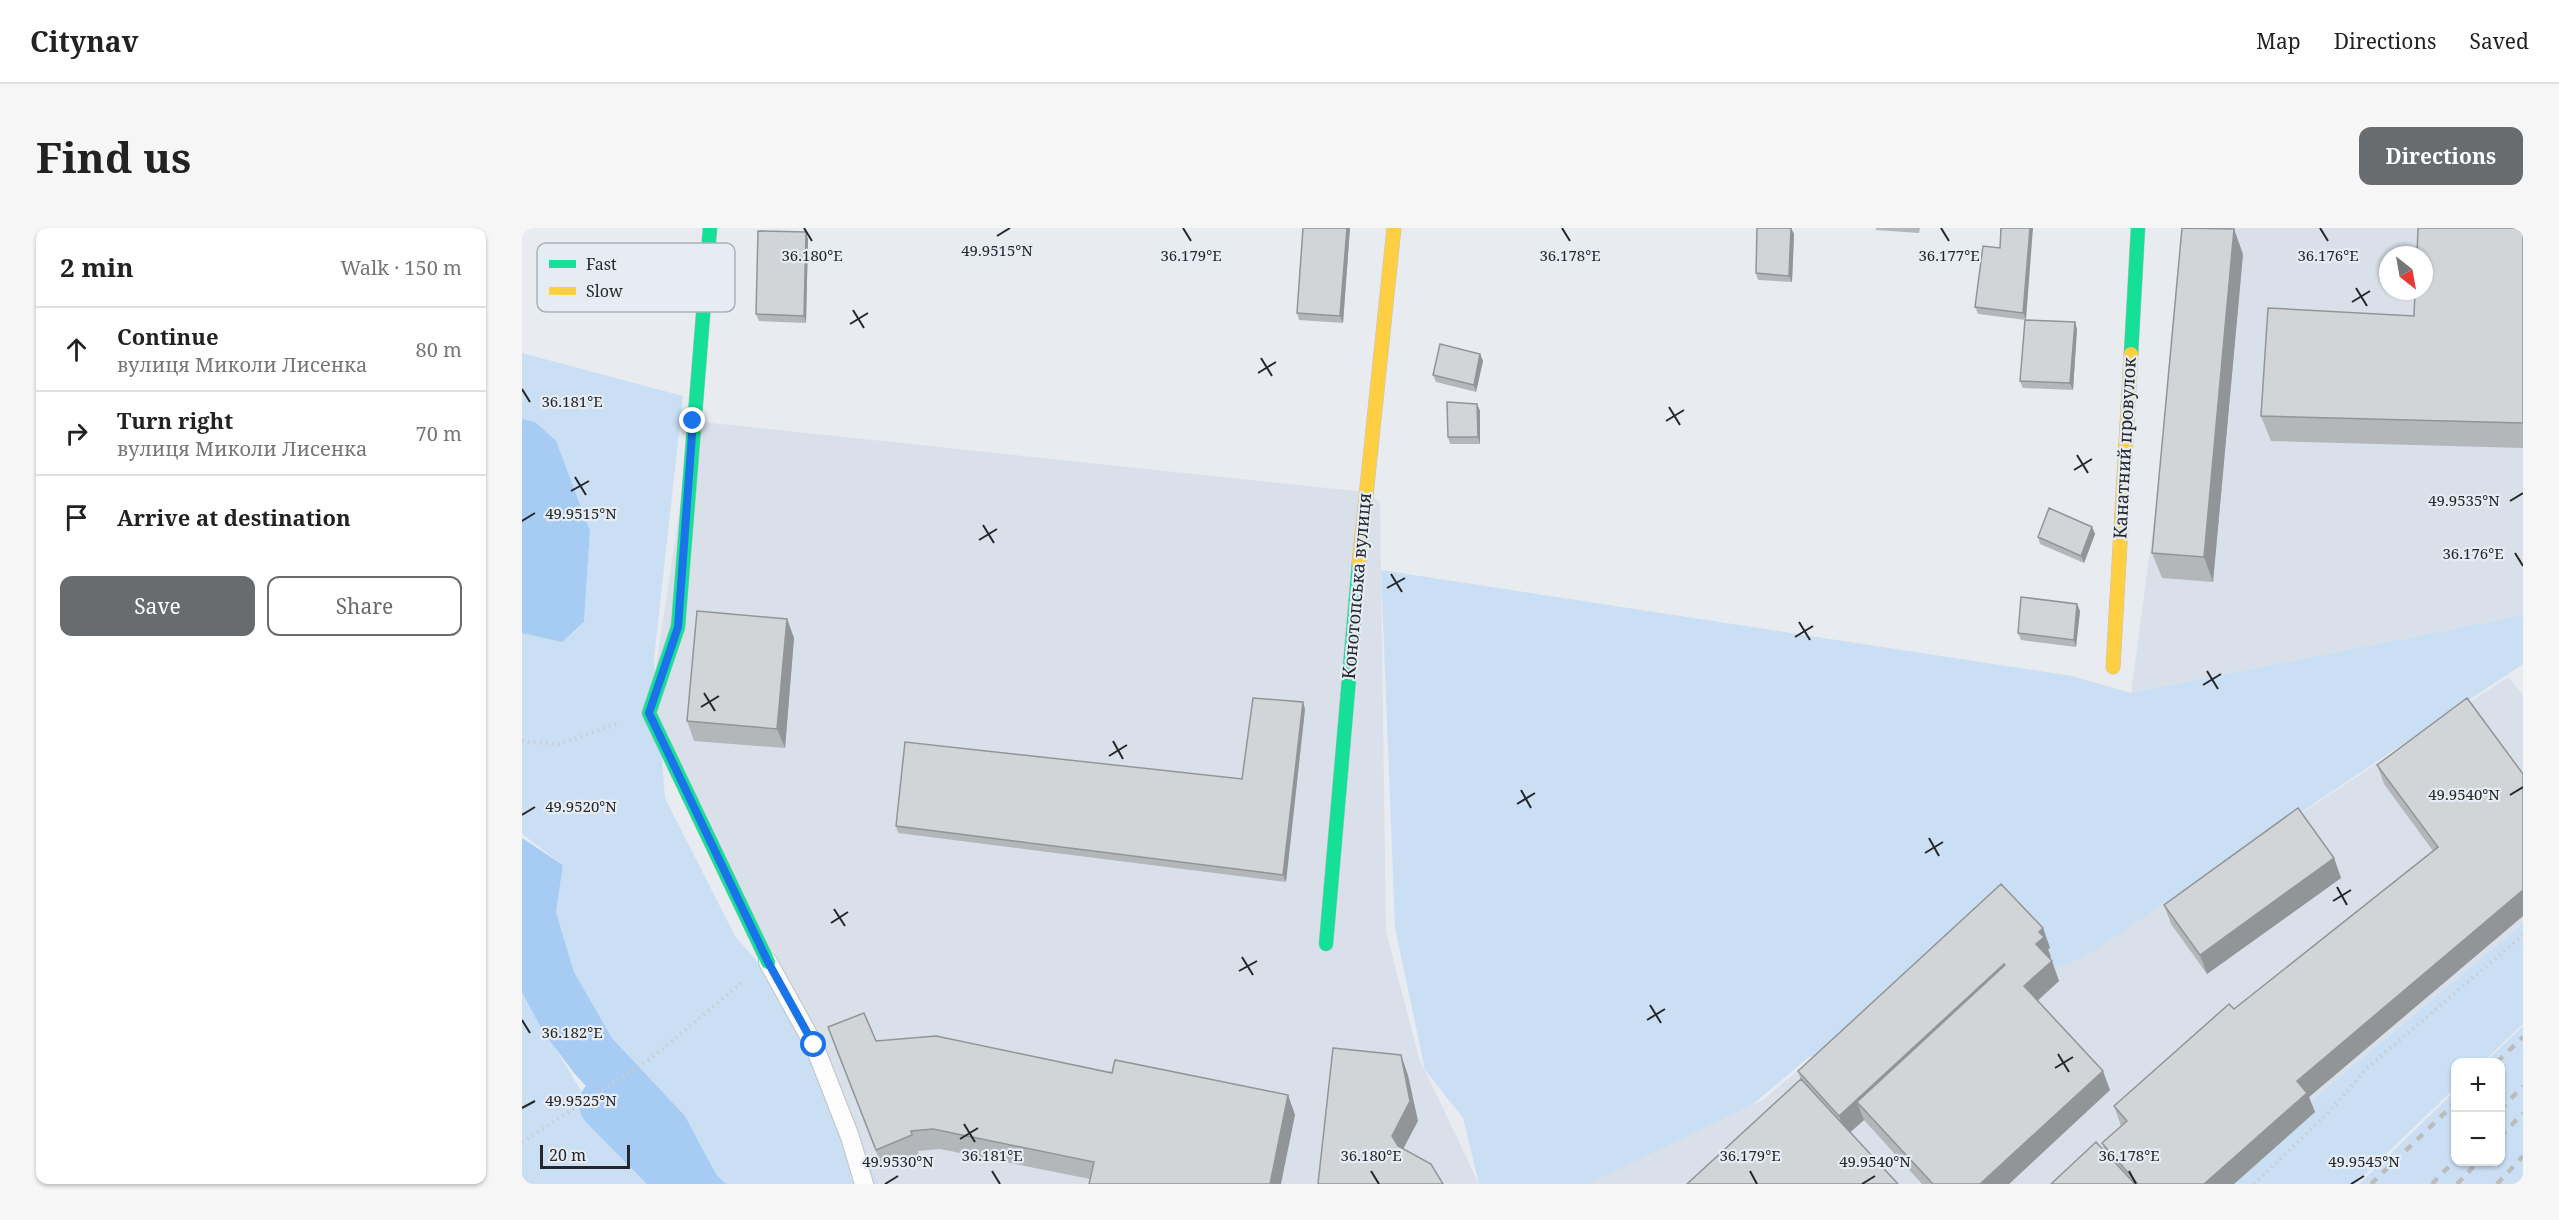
<!DOCTYPE html>
<meta charset="utf-8">
<style>
body{margin:0;font-family:"Noto Serif",serif;background:#f6f6f6;color:#222}
.controls{position:absolute;right:18px;bottom:18px;display:grid;overflow:hidden;border-radius:12px;box-shadow:0 2px 4px #0004}
.controls button{width:54px;height:54px;display:grid;place-items:center;padding:0;border:0;border-bottom:2px solid #e0e0e0;background:#fff;color:#222;font:30px sans-serif}
.compass{position:absolute;left:1857px;top:18px;width:54px;height:54px;border-radius:50%;background:#fff;box-shadow:0 2px 4px #0004;rotate:149deg}
.scale{position:absolute;left:18px;bottom:15px;width:90px;box-sizing:border-box;padding-left:6px;border:3px solid #25272a;border-top:0;font-size:16px;line-height:21px;white-space:nowrap;color:#25272a;-webkit-text-stroke:4px #e5ecf3;paint-order:stroke}
.stop{position:absolute;width:18px;height:18px;margin:-14px;border:4px solid #1a73e8;border-radius:50%;background:#fff}
.stop.end{background:#1a73e8;border-color:#fff;box-shadow:0 2px 6px #0008}
.list{margin:0;padding:0;list-style:none}
h2{display:flex;justify-content:space-between;align-items:center;height:78px;margin:0;padding:0 24px;font-size:26px}
h2 small{font-size:20px;font-weight:400;color:#767676}
.list li{display:grid;grid-template-columns:39px 1fr auto;gap:18px;align-items:center;box-sizing:border-box;height:84px;padding:0 24px;border-top:2px solid #e0e0e0}
.list b{display:block;font-size:22px;white-space:nowrap}
.list p{margin:0;font-size:20px;white-space:nowrap;color:#767676}
.list em{font-size:20px;font-style:normal;color:#767676}
.actions{display:flex;gap:12px;padding:18px 24px}
.actions a{flex:1;padding:14px 0;border:2px solid #696c6f;border-radius:12px;text-align:center;font-size:21px;color:#696c6f}
.actions .main{background:#696c6f;color:#fff}
.icon{flex:none;width:33px;height:33px;fill:none;stroke:currentColor;stroke-width:2;stroke-linecap:round;stroke-linejoin:round}
.map{position:relative;flex:none;width:2001px;height:956px;overflow:hidden;border-radius:12px}
header{display:flex;align-items:center;gap:36px;box-sizing:border-box;height:84px;padding:0 30px;background:#fff;border-bottom:2px solid #e0e0e0}
header strong{font-size:28px}
nav{display:flex;gap:33px;margin-inline-start:auto;font-size:21px}
.intro{display:flex;align-items:center;justify-content:space-between;box-sizing:border-box;height:144px;padding:0 36px}
h1{margin:0;font-size:42px}
.button{padding:15px 27px;border-radius:12px;background:#696c6f;color:#fff;font-size:21px;font-weight:700}
main{display:flex;gap:36px;padding:0 36px}
aside{flex:1;background:#fff;border-radius:12px;box-shadow:0 2px 4px #0004}
.map>svg:first-child{display:block}
.built{fill:#d9e0e9;fill-rule:evenodd}
.green{fill:#cadff4}
.water{fill:#a6ccf4}
.lines{fill:none;stroke-linecap:round;stroke-linejoin:round}
.river{stroke:#a6ccf4;stroke-width:54}
.lane-casing{stroke:#c0c3c6;stroke-width:20}
.fast-casing{stroke:#c0c3c6;stroke-width:15}
.slow-casing{stroke:#c0c3c6;stroke-width:15}
.path{stroke:#cbccce;stroke-width:4;stroke-dasharray:1.5 4.5;stroke-linecap:butt}
.lane{stroke:#fcfcfd;stroke-width:18}
.fast{stroke:#16e098;stroke-width:14}
.slow{stroke:#ffcf43;stroke-width:14}
.rail{stroke:#bcbcbd;stroke-width:4.5;stroke-dasharray:8 8;stroke-linecap:butt}
.wall{fill:#b4b7ba}
.shaded-wall{fill:#929597}
.building{fill:#d1d5d8;stroke:#929597;stroke-width:1.5}
.route{stroke:#1a73e8;stroke-width:8}
.ticks{fill:none;stroke:#25272a;stroke-width:2}
.labels{text-anchor:middle;stroke-width:4.5;stroke-linejoin:round;paint-order:stroke}
.street-label{font-size:18px;fill:#25272a;stroke:#e5ecf3}
.key{fill:#e5ecf3;stroke:#abb1b7;stroke-width:1.5}
.key-label{font-size:16px;fill:#25272a}
.ticks-label{font-size:15px;text-anchor:middle;fill:#25272a;stroke:#e5ecf3;stroke-width:4.5;stroke-linejoin:round;paint-order:stroke}
</style>
<header>
<strong>Citynav</strong>
<nav><a>Map</a><a>Directions</a><a>Saved</a></nav>
</header>
<div class="intro"><h1>Find us</h1><a class="button">Directions</a></div>
<main>
<aside>
<h2>2 min<small>Walk · 150 m</small></h2>
<ul class="list">
<li><svg class="icon" aria-label="ahead" viewBox="0 0 24 24"><path d="M12 20V5M6 11l6-6 6 6"/></svg><div><b>Continue</b><p>вулиця Миколи Лисенка</p></div><em>80 m</em></li>
<li><svg class="icon" aria-label="right" viewBox="0 0 24 24"><path d="M7 20v-9h11M14 6l5 5-5 5"/></svg><div><b>Turn right</b><p>вулиця Миколи Лисенка</p></div><em>70 m</em></li>
<li><svg class="icon" aria-label="arrive" viewBox="0 0 24 24"><path d="M6 21V4h12l-3 4 3 4H6"/></svg><div><b>Arrive at destination</b></div></li>
</ul>
<div class="actions"><a class="main">Save</a><a>Share</a></div>
</aside>
<div class="map">
<svg width="2001" height="956" viewBox="0 0 2001 956">
<rect width="100%" height="100%" fill="#e8ecf0"/>
<!-- built -->
<path class="built" d="M 1671,0 L 2001,0 L 2001,387 L 1609,465 ZM 1866,27 L 1902,27 L 1902,63 L 1866,63 Z
M 171,193 L 843,264 L 858,274 L 864,703 L 897,830 L 957,956 L 337,956 L 127,485 Z
M 1986,449 L 2001,467 L 2001,695 L 1789,873 L 1724,956 L 1061,956 L 1241,872 L 1496,656 L 1561,729 Z"/>
<!-- green -->
<path class="green" d="M 0,125 L 161,168 L 132,430 L 143,570 L 213,708 L 255,756 L 357,956 L 204,956 L 194,946 L 163,888 L 90,810 L 52,744 L 34,684 L 41,637 L 0,606 L 0,398 L 51,405 L 62,394 L 68,303 L 13,194 L 0,191 Z
M 859,342 L 1550,448 L 1609,465 L 2001,387 L 2001,436 L 1561,730 L 1286,830 L 1230,877 L 1066,956 L 957,956 L 941,890 L 903,842 L 873,700 Z
M 2001,695 L 2001,796 L 1961,834 L 1934,834 L 1933,860 L 1833,956 L 1708,956 L 1789,873 Z
M 0,764 L 65,873 L 150,956 L 0,956 Z
M 2001,798 L 2001,956 L 1837,956 L 1933,863 L 1934,934 L 1978,934 L 1978,834 L 1963,834 Z"/>
<!-- water -->
<path class="water" d="M 0,191 L 13,194 L 34,213 L 68,303 L 62,394 L 40,414 L 0,405 Z
M 0,610 L 41,637 L 34,684 L 52,744 L 90,810 L 163,888 L 194,946 L 204,956 L 160,956 L 150,941 L 105,903 L 52,845 L 22,805 L 0,764 Z"/>
<g class="lines">
<!-- river -->
<path class="river" d="M 84,876 L 163,956"/>
<defs>
<path id="lane" d="M 246,734 L 292,817 L 328,909 L 342,956"/>
<path id="fast" d="M 188,0 L 156,399 L 127,485 L 246,734
M 1609,126 L 1616,0
M 804,716 L 837,335"/>
<path id="slow" d="M 837,335 L 872,0
M 1591,439 L 1609,126"/>
</defs>
<!-- lane casing -->
<use href="#lane" class="lane-casing"/>
<!-- fast casing -->
<use href="#fast" class="fast-casing"/>
<!-- slow casing -->
<use href="#slow" class="slow-casing"/>
<!-- path -->
<path class="path" d="M 0,513 L 37,516 L 98,495
M 0,914 L 128,831 L 222,753
M 1732,956 L 1806,885 L 1845,840 L 2001,707"/>
<!-- lane -->
<use href="#lane" class="lane"/>
<!-- fast -->
<use href="#fast" class="fast"/>
<!-- slow -->
<use href="#slow" class="slow"/>
<!-- rail -->
<path class="rail" d="M 1975,834 L 2001,809
M 1978,882 L 2001,858
M 1978,909 L 2001,885
M 1849,956 L 1934,874
M 1910,956 L 1934,931
M 1935,956 L 1956,934
M 1975,956 L 2001,928"/>
</g>
<!-- wall -->
<path class="wall" d="M 781,0 L 828,0 L 821,95 L 777,92 L 775,85 Z
M 1235,0 L 1269,0 L 1272,6 L 1270,54 L 1236,52 L 1234,45 Z
M 1354,0 L 1398,0 L 1397,5 L 1354,2 Z
M 2001,0 L 2001,220 L 1749,213 L 1739,188 L 1892,88 Z
M 286,11 L 284,95 L 237,93 L 234,86 Z
M 1478,20 L 1504,92 L 1456,86 L 1453,79 Z
M 1721,26 L 1691,354 L 1640,350 L 1630,325 Z
M 1555,101 L 1551,162 L 1501,160 L 1498,153 Z
M 958,126 L 961,133 L 954,164 L 914,154 L 911,147 Z
M 955,176 L 958,183 L 958,216 L 928,216 L 926,209 Z
M 1570,299 L 1573,306 L 1562,335 L 1518,316 L 1516,309 Z
M 1555,376 L 1558,383 L 1554,419 L 1499,412 L 1496,405 Z
M 265,391 L 272,410 L 263,520 L 172,513 L 165,493 Z
M 783,481 L 764,654 L 376,605 L 374,598 L 720,551 Z
M 1855,537 L 2001,546 L 2001,688 L 1787,869 L 1793,884 L 1712,956 L 1529,956 L 1583,924 L 1580,915 L 1599,898 L 1592,878 L 1911,623 L 1862,556 Z
M 1812,630 L 1819,650 L 1685,746 L 1649,696 L 1642,677 Z
M 1521,700 L 1528,720 L 1526,721 L 1529,729 L 1528,730 L 1537,753 L 1516,773 L 1588,862 L 1487,956 L 1400,956 L 1342,892 L 1328,904 L 1279,852 L 1276,843 Z
M 354,813 L 766,867 L 773,887 L 568,951 L 418,921 L 396,923 L 397,927 L 361,941 L 313,819 Z"/>
<!-- shaded-wall -->
<path class="shaded-wall" d="M 825,0 L 828,0 L 821,95 L 818,88 Z
M 1269,0 L 1272,6 L 1270,54 L 1267,48 Z
M 1508,0 L 1511,0 L 1504,92 L 1501,85 Z
M 1712,1 L 1721,26 L 1691,354 L 1682,329 Z
M 284,4 L 286,11 L 284,95 L 282,88 Z
M 1553,94 L 1555,101 L 1551,162 L 1548,155 Z
M 958,126 L 961,133 L 954,164 L 952,157 Z
M 955,176 L 958,183 L 958,216 L 956,209 Z
M 1570,299 L 1573,306 L 1562,335 L 1559,328 Z
M 1555,376 L 1558,383 L 1554,419 L 1552,412 Z
M 265,391 L 272,410 L 263,520 L 255,501 Z
M 781,474 L 783,481 L 764,654 L 761,647 Z
M 1812,630 L 1819,650 L 1685,746 L 1678,727 Z
M 2001,662 L 2001,688 L 1787,869 L 1793,884 L 1712,956 L 1682,956 L 1775,853 Z
M 1521,700 L 1528,720 L 1526,721 L 1529,729 L 1522,736 L 1514,716 L 1517,704 Z
M 1530,733 L 1537,753 L 1509,778 L 1502,758 Z
M 1482,736 L 1489,755 L 1335,874 L 1342,892 L 1324,908 L 1317,888 Z
M 879,827 L 886,847 L 896,893 L 878,927 L 870,908 Z
M 1581,843 L 1588,862 L 1487,956 L 1458,956 Z
M 766,867 L 773,887 L 759,956 L 748,956 Z"/>
<!-- building -->
<path class="building" d="M 781,0 L 825,0 L 818,88 L 775,85 Z
M 1235,0 L 1269,0 L 1267,48 L 1234,45 Z
M 1479,0 L 1508,0 L 1501,85 L 1453,79 L 1461,18 L 1478,20 Z
M 1660,0 L 1712,1 L 1682,329 L 1630,325 Z
M 1896,0 L 2001,0 L 2001,195 L 1739,188 L 1746,80 L 1892,88 L 1893,63 L 1902,63 L 1902,27 L 1895,27 Z
M 236,3 L 284,4 L 282,88 L 234,86 Z
M 1503,92 L 1553,94 L 1548,155 L 1498,153 Z
M 918,116 L 958,126 L 952,157 L 911,147 Z
M 925,174 L 955,176 L 956,209 L 926,209 Z
M 1527,280 L 1570,299 L 1559,328 L 1516,309 Z
M 1499,369 L 1555,376 L 1552,412 L 1496,405 Z
M 175,383 L 265,391 L 255,501 L 165,493 Z
M 731,470 L 781,474 L 761,647 L 374,598 L 383,514 L 720,551 Z
M 1945,470 L 2001,546 L 2001,662 L 1775,853 L 1785,865 L 1682,956 L 1616,956 L 1580,915 L 1605,893 L 1592,878 L 1707,776 L 1712,781 L 1916,619 L 1855,537 Z
M 1776,580 L 1812,630 L 1678,727 L 1642,677 Z
M 1479,656 L 1521,700 L 1517,704 L 1522,709 L 1514,716 L 1530,733 L 1502,758 L 1581,843 L 1458,956 L 1411,956 L 1335,874 L 1483,737 L 1482,736 L 1317,888 L 1276,843 Z
M 342,785 L 354,813 L 414,808 L 590,845 L 593,832 L 766,867 L 748,956 L 567,956 L 572,934 L 411,901 L 389,903 L 390,907 L 354,922 L 306,799 Z
M 811,820 L 879,827 L 888,873 L 870,908 L 876,918 L 909,936 L 921,956 L 796,956 Z
M 1279,851 L 1376,956 L 1165,956 Z
M 1574,914 L 1613,956 L 1529,956 Z"/>
<g class="lines">
<!-- route -->
<path class="route" d="M 171,193 L 156,399 L 127,485 L 246,734 L 292,817"/>
</g>
<!-- ticks -->
<path class="ticks" d="M 282,0 L 290,13M 661,0 L 669,13M 1040,0 L 1048,13M 1419,0 L 1427,13M 1798,0 L 1806,13M 475,8 L 488,0M 1834,60 L 1845,78M 1830,74 L 1848,63M 331,82 L 342,100M 328,96 L 346,85M 739,130 L 750,148M 736,145 L 754,134M 0,161 L 8,174M 1147,179 L 1158,197M 1144,193 L 1162,182M 1555,227 L 1566,245M 1552,242 L 1570,231M 53,249 L 64,267M 49,263 L 67,253M 1988,273 L 2001,265M 0,293 L 13,285M 461,297 L 472,315M 457,312 L 475,301M 1993,325 L 2001,338M 869,346 L 880,364M 865,360 L 883,350M 1277,394 L 1288,412M 1273,409 L 1291,398M 1685,443 L 1696,461M 1681,457 L 1699,446M 182,465 L 193,483M 179,479 L 197,468M 591,513 L 601,531M 587,528 L 605,517M 999,562 L 1009,580M 1988,567 L 2001,559M 995,576 L 1013,565M 0,587 L 13,579M 1407,610 L 1417,628M 1403,625 L 1421,614M 1815,659 L 1825,677M 1811,673 L 1829,662M 312,681 L 323,698M 309,695 L 326,684M 720,729 L 731,747M 717,743 L 735,733M 1128,777 L 1139,795M 0,792 L 8,805M 1125,792 L 1143,781M 1536,826 L 1547,844M 1533,840 L 1551,829M 0,880 L 13,873M 442,896 L 453,914M 438,911 L 456,900M 470,943 L 478,956M 849,943 L 857,956M 1228,943 L 1235,956M 1607,943 L 1614,956M 363,956 L 376,948M 1340,956 L 1353,948M 1829,956 L 1842,948"/>
<g class="labels">
<!-- street labels -->
<g class="street-label">
<text transform="translate(1603 220) rotate(-87)" y="6">Канатний провулок</text>
<text transform="translate(835 358) rotate(-85)" y="6">Конотопська вулиця</text>
</g>
</g>
<!-- legend -->
<rect x="15" y="15" width="198" height="69" rx="9" class="key"/>
<rect x="27" y="32" width="27" height="8" fill="#16e098"/>
<rect x="27" y="59" width="27" height="8" fill="#ffcf43"/>
<g class="key-label">
<text x="64" y="42">Fast</text>
<text x="64" y="69">Slow</text>
</g>
<g class="ticks-label">
<text x="475" y="28">49.9515°N</text>
<text x="290" y="33">36.180°E</text>
<text x="669" y="33">36.179°E</text>
<text x="1048" y="33">36.178°E</text>
<text x="1427" y="33">36.177°E</text>
<text x="1806" y="33">36.176°E</text>
<text x="50" y="179">36.181°E</text>
<text x="1942" y="278">49.9535°N</text>
<text x="59" y="291">49.9515°N</text>
<text x="1951" y="331">36.176°E</text>
<text x="1942" y="572">49.9540°N</text>
<text x="59" y="584">49.9520°N</text>
<text x="50" y="810">36.182°E</text>
<text x="59" y="878">49.9525°N</text>
<text x="470" y="933">36.181°E</text>
<text x="849" y="933">36.180°E</text>
<text x="1228" y="933">36.179°E</text>
<text x="1607" y="933">36.178°E</text>
<text x="376" y="939">49.9530°N</text>
<text x="1353" y="939">49.9540°N</text>
<text x="1842" y="939">49.9545°N</text>
</g>
</svg>
<div class="controls">
<button>+</button>
<button>−</button>
</div>
<svg class="compass" viewBox="-18 -18 36 36"><path d="M0-13l5 13h-10z" fill="#e53935"/><path d="M0 13l5-13h-10z" fill="#767676"/></svg>
<div class="scale">20 m</div>
<div class="stop" style="left:292px;top:817px"></div>
<div class="stop end" style="left:171px;top:193px"></div>
</div>
</main>
